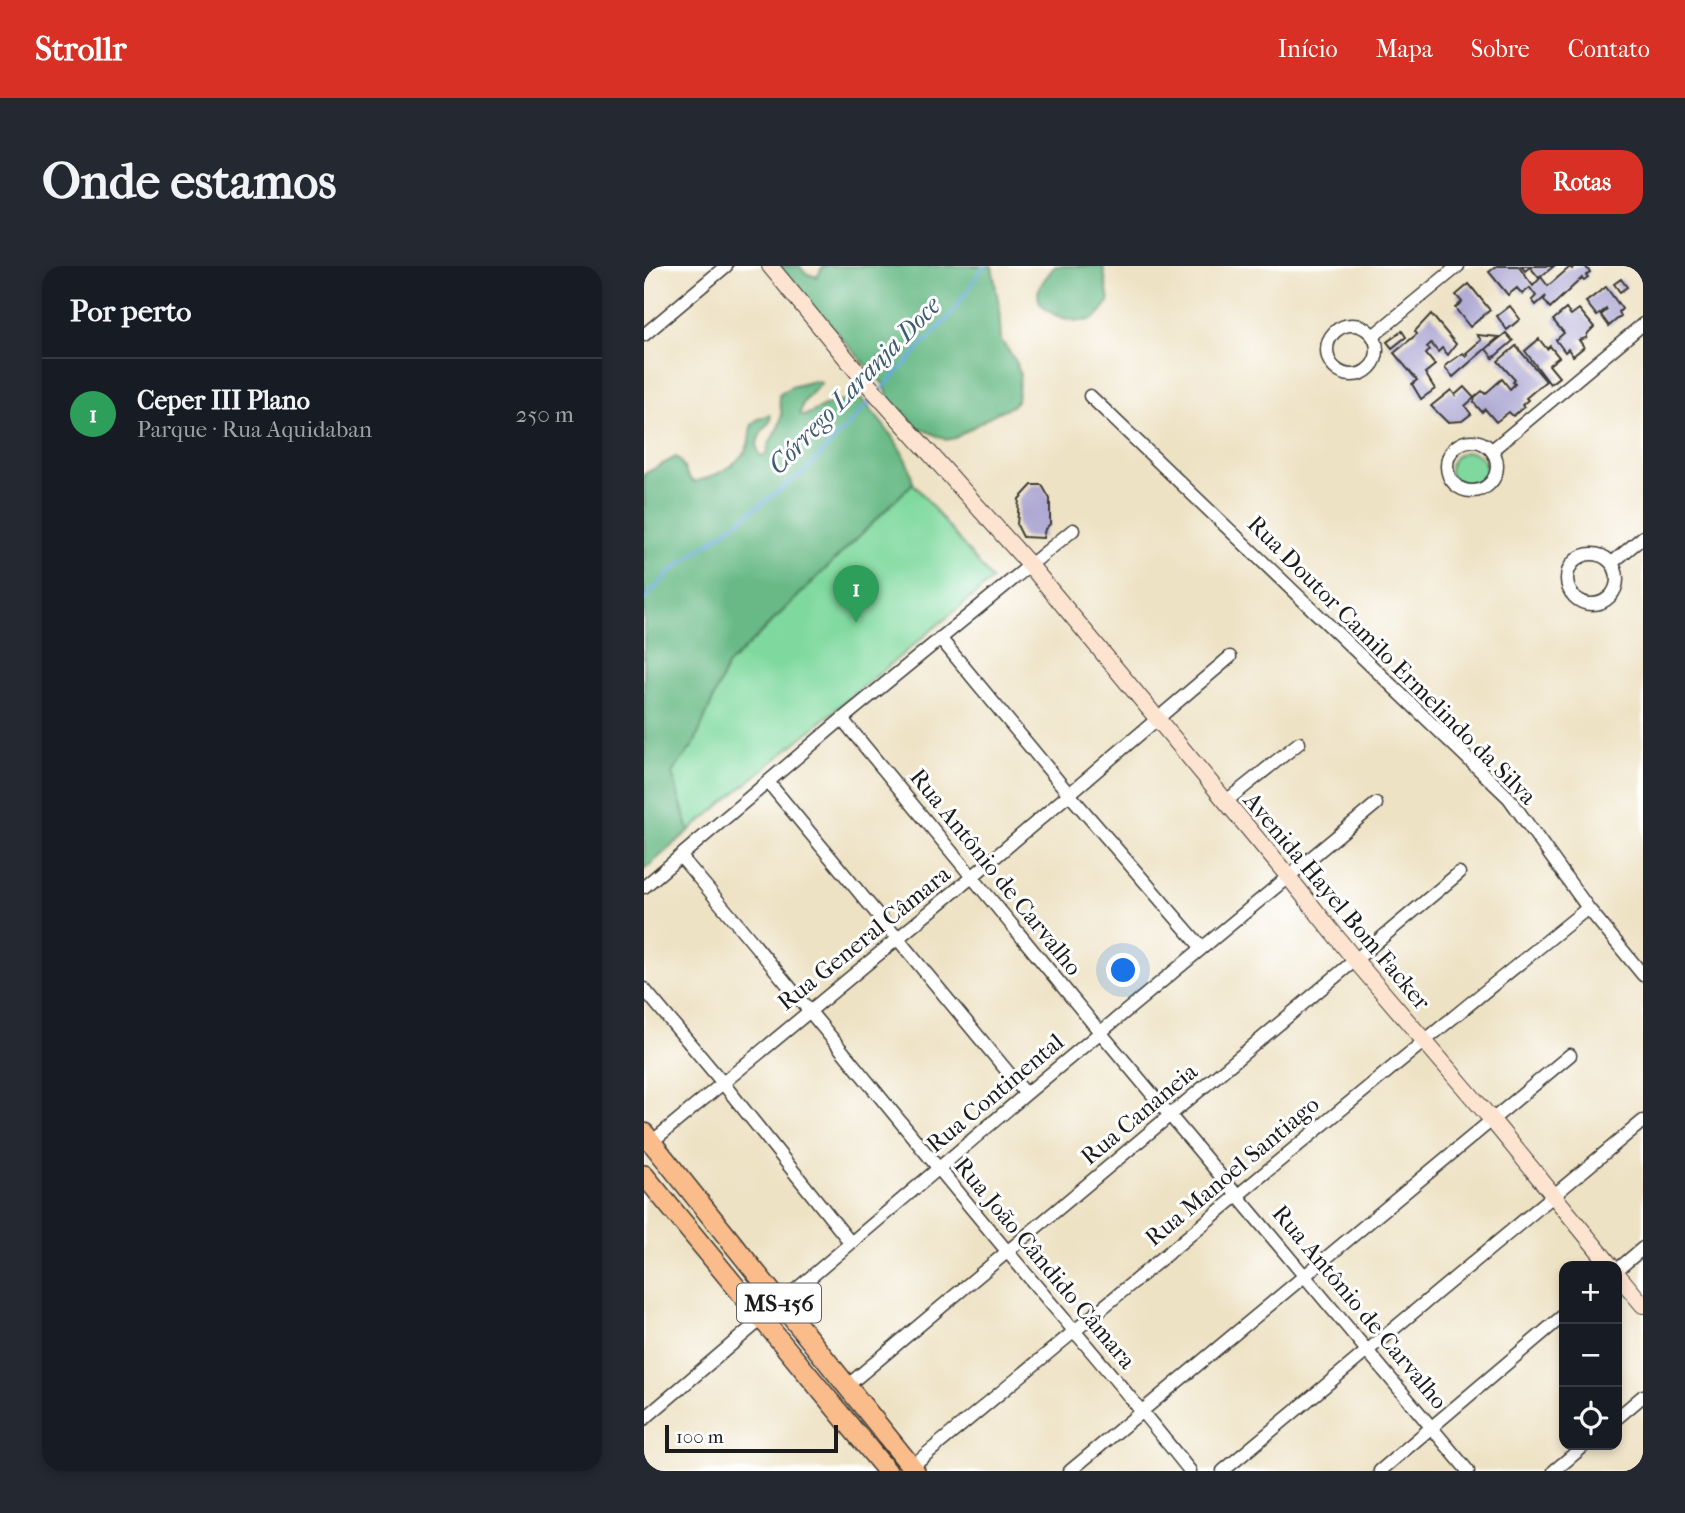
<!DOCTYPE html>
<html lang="pt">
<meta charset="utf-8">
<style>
body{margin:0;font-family:"IM FELL French Canon",serif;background:#242831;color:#f1f3f6}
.controls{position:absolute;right:21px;bottom:21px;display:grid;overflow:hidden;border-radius:14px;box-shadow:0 4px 10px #0003}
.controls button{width:63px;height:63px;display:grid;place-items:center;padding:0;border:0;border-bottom:2px solid #363941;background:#171b24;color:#f1f3f6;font:35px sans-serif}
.scale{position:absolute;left:21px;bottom:18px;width:173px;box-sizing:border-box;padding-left:7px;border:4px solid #1c1c1c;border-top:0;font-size:19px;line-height:24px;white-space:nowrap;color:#1c1c1c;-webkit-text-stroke:5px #fff;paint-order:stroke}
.you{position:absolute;left:480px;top:705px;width:24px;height:24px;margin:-18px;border:5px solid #fff;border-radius:50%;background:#1a73e8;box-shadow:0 0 0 10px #1a73e833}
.badge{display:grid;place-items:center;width:46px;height:46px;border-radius:50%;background:#d93025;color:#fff;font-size:23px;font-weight:700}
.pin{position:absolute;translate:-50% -58px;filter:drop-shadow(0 2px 4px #0008)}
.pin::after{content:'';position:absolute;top:37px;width:24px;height:21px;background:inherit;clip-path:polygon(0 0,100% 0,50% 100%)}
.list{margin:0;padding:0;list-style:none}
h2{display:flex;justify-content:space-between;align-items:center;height:91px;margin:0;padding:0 28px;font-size:30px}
h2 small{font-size:23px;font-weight:400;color:#9ea1a6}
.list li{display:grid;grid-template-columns:46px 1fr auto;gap:21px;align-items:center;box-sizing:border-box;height:112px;padding:0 28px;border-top:2px solid #363941}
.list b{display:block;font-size:26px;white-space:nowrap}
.list p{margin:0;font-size:23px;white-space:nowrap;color:#9ea1a6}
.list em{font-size:23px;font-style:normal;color:#9ea1a6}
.icon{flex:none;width:38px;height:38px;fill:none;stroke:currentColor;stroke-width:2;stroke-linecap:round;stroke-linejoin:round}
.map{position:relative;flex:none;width:999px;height:1205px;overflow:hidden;border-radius:21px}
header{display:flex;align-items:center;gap:42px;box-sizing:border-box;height:98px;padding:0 35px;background:#d93025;color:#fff}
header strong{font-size:33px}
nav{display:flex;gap:38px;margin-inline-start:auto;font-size:24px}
.intro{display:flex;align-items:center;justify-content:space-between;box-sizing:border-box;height:168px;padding:0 42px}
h1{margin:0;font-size:49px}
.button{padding:18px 32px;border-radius:21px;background:#d93025;color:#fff;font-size:24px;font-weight:700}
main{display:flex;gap:42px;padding:0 42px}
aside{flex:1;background:#171b24;border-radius:21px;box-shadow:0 4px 10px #0003}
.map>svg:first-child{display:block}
.green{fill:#7fd99e;stroke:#4e7a5d;stroke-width:2}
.forest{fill:#67b985;stroke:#426a50;stroke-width:2}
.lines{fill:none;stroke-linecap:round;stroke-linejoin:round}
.stream{stroke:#67aadc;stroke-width:3.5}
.building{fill:#ada7d3}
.street-casing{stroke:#3c3a35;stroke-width:15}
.secondary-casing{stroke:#3c3a35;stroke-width:18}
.primary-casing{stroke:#3c3a35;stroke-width:22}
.street{stroke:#fff;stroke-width:12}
.secondary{stroke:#fde4d1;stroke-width:16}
.primary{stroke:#fabc8b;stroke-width:19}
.labels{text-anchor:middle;stroke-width:6;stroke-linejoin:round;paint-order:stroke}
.shield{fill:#fff;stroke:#606060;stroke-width:2}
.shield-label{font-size:23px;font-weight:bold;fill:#1c1c1c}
.street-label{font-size:24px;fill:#1c1c1c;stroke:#fff}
.water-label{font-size:26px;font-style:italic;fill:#3e5c72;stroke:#fff}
</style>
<header>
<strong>Strollr</strong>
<nav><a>Início</a><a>Mapa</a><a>Sobre</a><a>Contato</a></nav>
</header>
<div class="intro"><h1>Onde estamos</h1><a class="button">Rotas</a></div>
<main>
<aside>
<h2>Por perto<small></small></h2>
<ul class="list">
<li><span class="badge" style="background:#2e9e5b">1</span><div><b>Ceper III Plano</b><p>Parque · Rua Aquidaban</p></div><em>250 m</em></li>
</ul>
</aside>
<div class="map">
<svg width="999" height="1205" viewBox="0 0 999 1205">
<rect width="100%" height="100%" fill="#fff"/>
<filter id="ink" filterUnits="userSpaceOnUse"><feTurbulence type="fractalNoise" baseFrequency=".0143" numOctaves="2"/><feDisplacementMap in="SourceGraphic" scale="14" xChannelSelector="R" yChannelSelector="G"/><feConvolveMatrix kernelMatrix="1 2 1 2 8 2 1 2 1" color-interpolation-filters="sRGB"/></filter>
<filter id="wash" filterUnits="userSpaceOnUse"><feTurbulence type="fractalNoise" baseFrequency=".00686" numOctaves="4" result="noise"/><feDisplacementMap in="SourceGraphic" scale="28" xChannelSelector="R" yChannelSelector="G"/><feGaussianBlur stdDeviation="1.57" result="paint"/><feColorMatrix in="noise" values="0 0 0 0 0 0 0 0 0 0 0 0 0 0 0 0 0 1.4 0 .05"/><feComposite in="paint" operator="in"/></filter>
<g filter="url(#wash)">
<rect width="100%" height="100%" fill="#eee2c4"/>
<!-- green -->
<path class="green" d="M806 204a18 18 0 1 1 36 0a18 18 0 1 1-36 0Z
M 269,217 L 348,314 L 45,565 L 27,507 L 50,478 L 83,400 Z"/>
<!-- forest -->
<path class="forest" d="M 123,0 L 156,0 L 161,7 L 173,11 L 179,0 L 348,0 L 355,39 L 357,74 L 371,94 L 376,108 L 373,135 L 368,140 L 352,147 L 311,172 L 302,174 L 270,159 L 244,131 L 241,120 L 190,64 Z
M 411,0 L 459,0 L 465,35 C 460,42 454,52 445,54 C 429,58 388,47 395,23 C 398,15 406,7 411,0 Z
M 170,115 L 177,117 L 159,137 L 156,148 L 160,150 L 185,138 L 215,130 C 236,155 264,184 269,217 L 83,400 L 50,478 L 28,507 L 45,565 L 0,604 L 0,208 L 32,191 C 42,198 39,209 50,216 C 69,211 90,202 101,185 C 112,169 96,156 126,149 L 127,154 C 118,165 108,176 116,190 L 122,189 C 125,170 135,167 137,152 C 139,144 134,137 135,129 L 147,121 Z"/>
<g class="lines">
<!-- stream -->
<path class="stream" d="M 236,125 L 306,50 L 340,0
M 0,334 L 25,307 L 161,205 L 229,133"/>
</g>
<g id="blocks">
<!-- building -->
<path class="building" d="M 853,0 L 874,0 L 889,20 L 897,11 L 904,20 L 926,1 L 928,3 L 932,0 L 941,0 L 946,6 L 942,9 L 944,11 L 940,14 L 938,12 L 906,42 L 900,34 L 902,30 L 892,39 L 888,34 L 892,30 L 886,22 L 878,28 L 873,22 L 864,29 L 845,6 Z
M 877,0 L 910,0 L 895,12 L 886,1 L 881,5 Z
M 977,13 L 983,21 L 976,26 L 970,18 Z
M 825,18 L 846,44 L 826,61 L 811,42 L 818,36 L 812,29 Z
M 962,21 L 978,43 L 975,46 L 977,50 L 965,60 L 957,49 L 963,44 L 962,43 L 953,50 L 942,36 Z
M 866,40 L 876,53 L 863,64 L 853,50 Z
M 922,43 L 927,49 L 935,43 L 950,61 L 944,67 L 942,72 L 935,74 L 940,81 L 929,90 L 924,83 L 921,86 L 912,74 L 920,67 L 909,54 Z
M 787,48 L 812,78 L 804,89 L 798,82 L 794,86 L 787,77 L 783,81 L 786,84 L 782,88 L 791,99 L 781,107 L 791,123 L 777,133 L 768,118 L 773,114 L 750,87 L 773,68 L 771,65 Z
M 758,65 L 762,71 L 748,82 L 743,76 Z
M 862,67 L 869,75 L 849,92 L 842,83 Z
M 833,69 L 855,71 L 809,111 L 801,102 L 802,99 L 819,87 L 822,91 L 824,89 L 822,87 L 837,74 Z
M 895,73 L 903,83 L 906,80 L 915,91 L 905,99 L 915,111 L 906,118 L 881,85 Z
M 872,80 L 902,115 L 882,132 L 884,134 L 878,139 L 880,141 L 869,150 L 865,146 L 852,156 L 841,143 L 838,146 L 830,137 L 831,131 L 838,125 L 841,128 L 858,113 L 866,123 L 871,118 L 869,116 L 871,114 L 854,95 Z
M 820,121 L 830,132 L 821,140 L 827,148 L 818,155 L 803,156 L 787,140 L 807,124 L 811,129 Z
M 388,219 L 398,219 L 406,233 L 406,258 L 401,263 L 399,272 L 379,271 L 373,259 L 375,233 Z"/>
</g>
</g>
<g filter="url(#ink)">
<use href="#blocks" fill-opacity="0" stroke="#3c3a35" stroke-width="2"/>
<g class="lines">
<defs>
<path id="street" d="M683 84a25 25 0 1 1 50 0a25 25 0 1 1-50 0Z
M 0,69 L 82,0
M 729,70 L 814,0
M 446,130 L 865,532 L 944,642 L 999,709
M803 200a25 25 0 1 1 50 0a25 25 0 1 1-50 0Z
M 848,184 L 999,58
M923 313a25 25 0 1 1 50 0a25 25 0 1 1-50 0Z
M 968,297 L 999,271
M 296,372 L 425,528 L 558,682
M 198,453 L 456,766 L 824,1205
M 124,516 L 382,828
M 581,536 L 655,477
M 37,591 C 139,711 238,834 338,955 C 407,1039 479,1120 546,1205
M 0,621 L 198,453 L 429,264
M 0,723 L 78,816 L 206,976
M 4,879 L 329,610 L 586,391
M 973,1004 L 999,982
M 203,1120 L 815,607
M 973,1152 L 999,1130
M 0,1153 L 382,828 L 732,538
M 268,1200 C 493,1014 716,825 944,642
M 426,1205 L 926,789
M 579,1205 L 999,855
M 736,1205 L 920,1049
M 910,1205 L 941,1179"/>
<path id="secondary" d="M 126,0 L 221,115 L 385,298 L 643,609 L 711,694 L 848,854 L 967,1000
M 973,1008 L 999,1039"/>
<path id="primary" d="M 0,867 L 271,1205
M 0,909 L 243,1205"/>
</defs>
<!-- street casing -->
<use href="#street" class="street-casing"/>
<!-- secondary casing -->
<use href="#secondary" class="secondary-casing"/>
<!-- primary casing -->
<use href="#primary" class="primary-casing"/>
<!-- street -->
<use href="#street" class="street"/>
<!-- secondary -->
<use href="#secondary" class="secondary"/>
<!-- primary -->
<use href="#primary" class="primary"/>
</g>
</g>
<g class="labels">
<!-- shield labels -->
<rect class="shield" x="93" y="1017.5" width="84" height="39" rx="5"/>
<g class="shield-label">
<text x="135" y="1045">MS-156</text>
</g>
<!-- street labels -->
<g class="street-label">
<text transform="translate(748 394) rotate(45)" y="8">Rua Doutor Camilo Ermelindo da Silva</text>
<text transform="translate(352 606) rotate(51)" y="8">Rua Antônio de Carvalho</text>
<text transform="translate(693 635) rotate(50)" y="8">Avenida Hayel Bom Facker</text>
<text transform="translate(220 672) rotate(-39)" y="8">Rua General Câmara</text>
<text transform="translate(351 827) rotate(-40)" y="8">Rua Continental</text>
<text transform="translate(495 848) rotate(-40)" y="8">Rua Cananeia</text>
<text transform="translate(588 905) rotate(-40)" y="8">Rua Manoel Santiago</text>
<text transform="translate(401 997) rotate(50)" y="8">Rua João Cândido Câmara</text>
<text transform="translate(716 1041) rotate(50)" y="8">Rua Antônio de Carvalho</text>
</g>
<!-- water labels -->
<g class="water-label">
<text transform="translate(210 119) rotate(-46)" y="9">Córrego Laranja Doce</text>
</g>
</g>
</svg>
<div class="controls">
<button>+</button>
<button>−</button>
<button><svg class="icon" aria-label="locate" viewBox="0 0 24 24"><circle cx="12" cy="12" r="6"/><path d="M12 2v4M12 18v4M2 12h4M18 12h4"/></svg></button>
</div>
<div class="scale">100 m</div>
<div class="you"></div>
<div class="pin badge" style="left:212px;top:357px;background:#2e9e5b">1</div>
</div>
</main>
